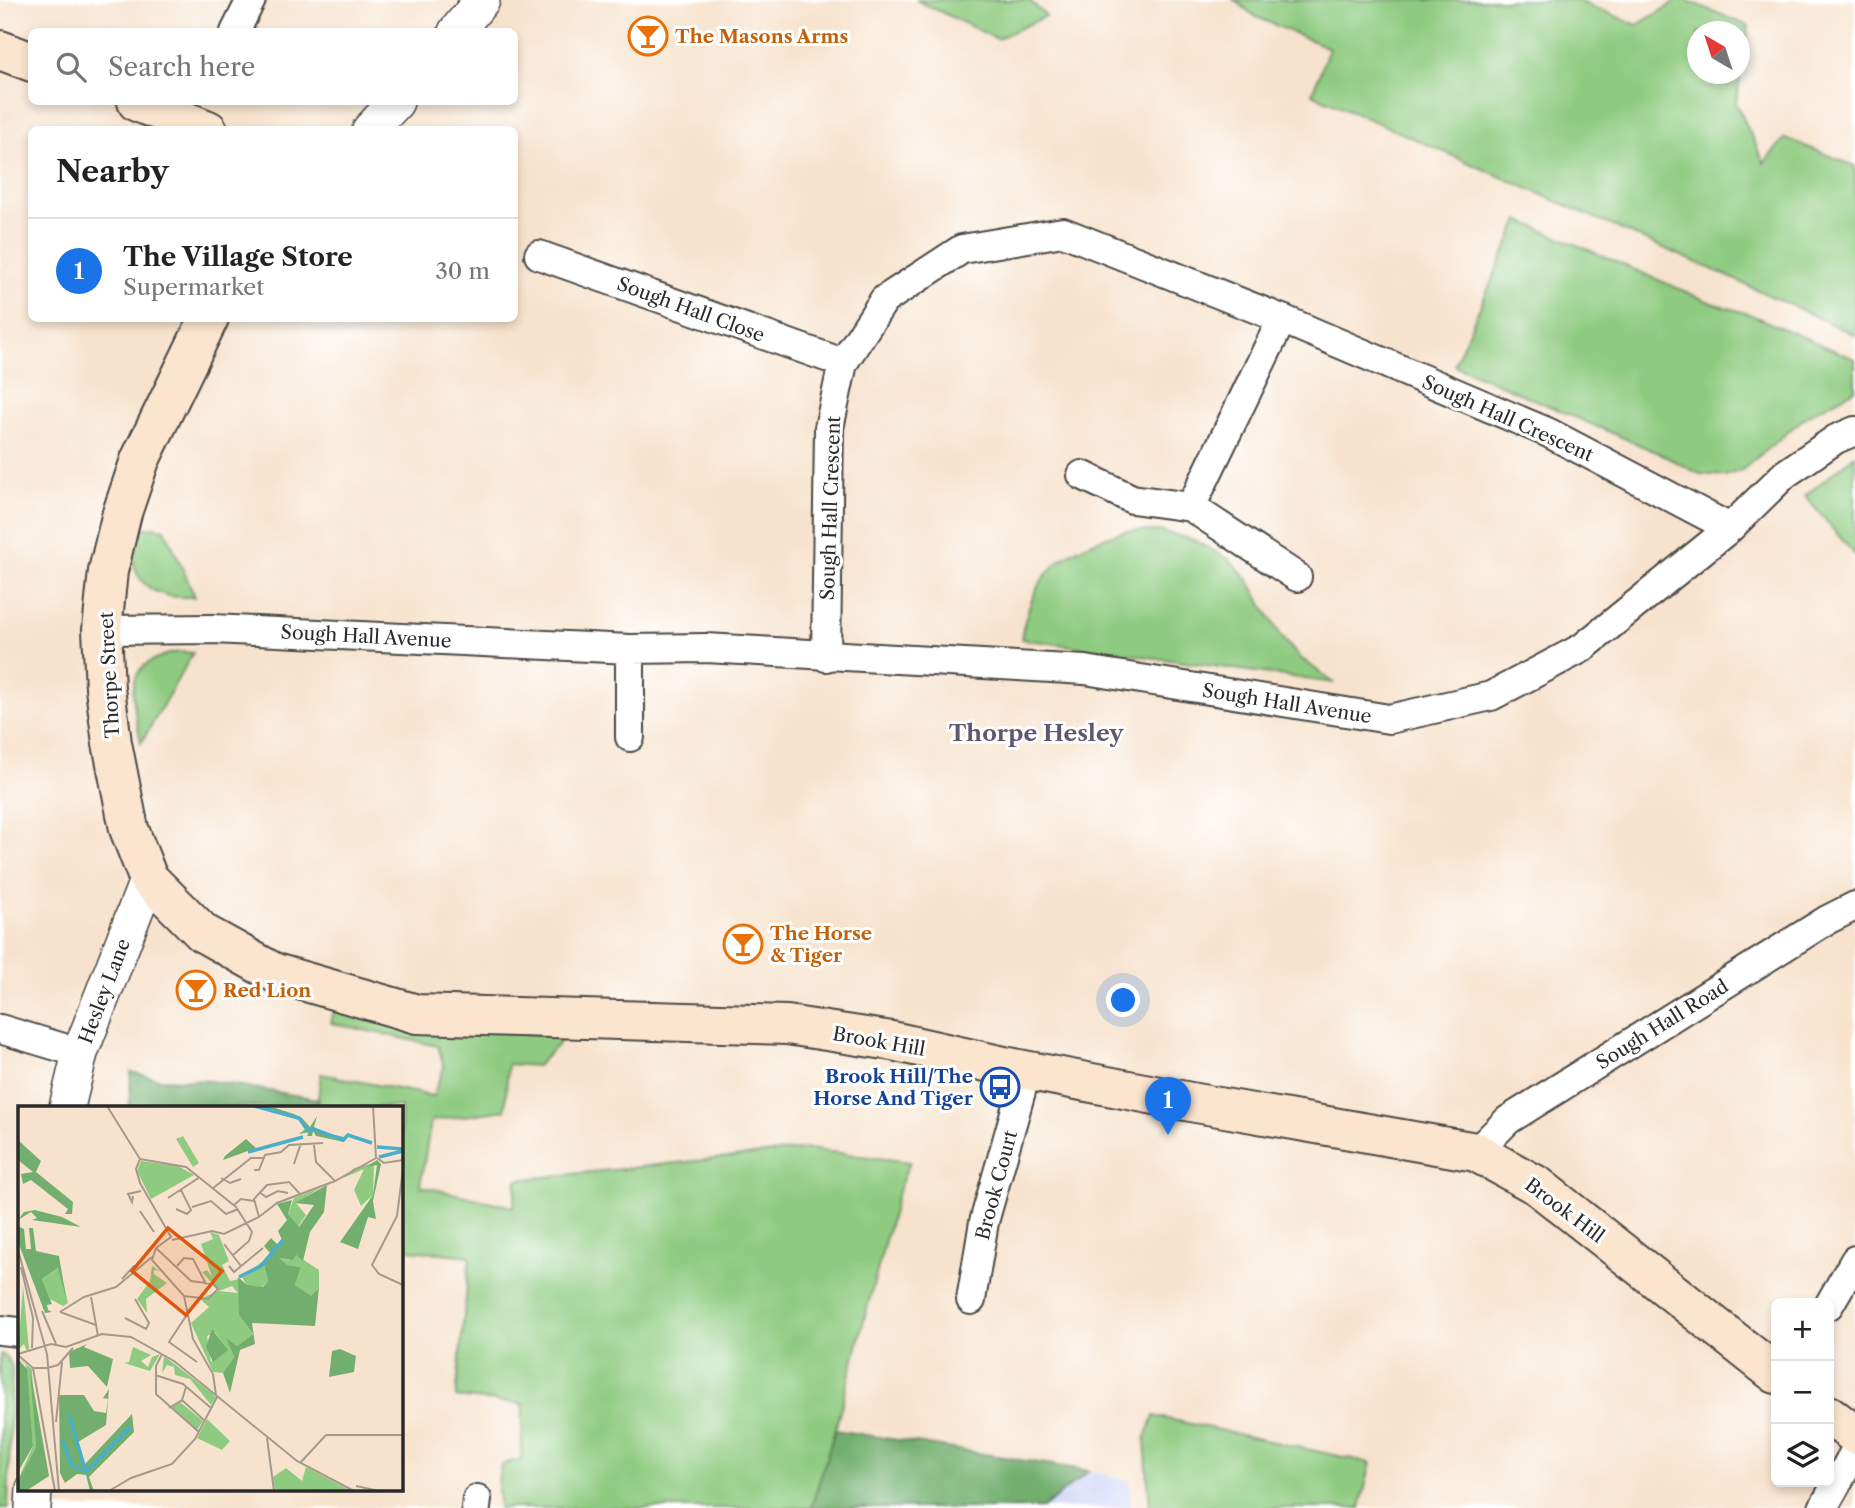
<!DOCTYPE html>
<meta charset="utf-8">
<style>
body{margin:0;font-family:"Libre Caslon Text",serif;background:#f2f2f2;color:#222}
.controls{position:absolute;right:21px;bottom:21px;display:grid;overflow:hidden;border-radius:10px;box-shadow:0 4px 10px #0003}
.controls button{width:63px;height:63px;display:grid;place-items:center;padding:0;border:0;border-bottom:2px solid #e0e0e0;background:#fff;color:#222;font:35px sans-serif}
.compass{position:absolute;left:1687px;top:21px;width:63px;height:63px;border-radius:50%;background:#fff;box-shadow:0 4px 10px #0003;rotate:321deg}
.you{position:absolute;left:1124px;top:1001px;width:24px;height:24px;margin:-18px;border:5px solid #fff;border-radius:50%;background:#1a73e8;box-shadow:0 0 0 10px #1a73e833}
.badge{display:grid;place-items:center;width:46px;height:46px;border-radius:50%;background:#1a73e8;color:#fff;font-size:23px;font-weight:700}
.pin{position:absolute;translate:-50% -58px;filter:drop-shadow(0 2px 4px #0008)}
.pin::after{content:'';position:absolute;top:37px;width:24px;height:21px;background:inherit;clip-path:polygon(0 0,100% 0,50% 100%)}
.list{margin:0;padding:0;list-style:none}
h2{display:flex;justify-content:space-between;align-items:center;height:91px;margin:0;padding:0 28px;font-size:30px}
h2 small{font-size:23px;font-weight:400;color:#767676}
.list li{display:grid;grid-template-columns:46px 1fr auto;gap:21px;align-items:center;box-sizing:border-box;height:105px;padding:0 28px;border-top:2px solid #e0e0e0}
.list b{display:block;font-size:26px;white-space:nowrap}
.list p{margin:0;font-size:23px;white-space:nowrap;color:#767676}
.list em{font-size:23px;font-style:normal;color:#767676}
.icon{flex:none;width:38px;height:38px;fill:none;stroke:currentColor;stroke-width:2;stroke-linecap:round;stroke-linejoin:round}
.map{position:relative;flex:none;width:1855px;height:1508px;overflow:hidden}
.search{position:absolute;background:#fff;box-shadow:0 4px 10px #0003;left:28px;top:28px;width:490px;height:77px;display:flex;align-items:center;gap:18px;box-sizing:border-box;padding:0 24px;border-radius:10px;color:#767676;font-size:26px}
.panel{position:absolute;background:#fff;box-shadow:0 4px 10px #0003;left:28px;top:126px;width:490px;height:196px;border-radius:10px}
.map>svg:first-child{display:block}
.built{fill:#d4d8f9}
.green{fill:#8ecb80;stroke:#5c7b56;stroke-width:2;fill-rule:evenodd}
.forest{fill:#72af6e;stroke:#4e6d4c;stroke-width:2}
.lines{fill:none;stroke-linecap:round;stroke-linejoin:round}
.minor-casing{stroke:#4a4743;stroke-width:32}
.tertiary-casing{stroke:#4a4743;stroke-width:38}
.secondary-casing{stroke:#4a4743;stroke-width:42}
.minor{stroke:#fff;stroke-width:28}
.tertiary{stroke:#fff;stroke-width:35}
.secondary{stroke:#fce5cf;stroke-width:38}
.labels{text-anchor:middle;stroke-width:6;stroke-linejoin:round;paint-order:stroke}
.food-label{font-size:19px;font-weight:bold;fill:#c56008;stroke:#fff;text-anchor:start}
.street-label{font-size:19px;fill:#2b2b2b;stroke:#fff}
.transit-label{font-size:19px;font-weight:bold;fill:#164399;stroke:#fff;text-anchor:end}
.quarter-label{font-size:23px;font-weight:bold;fill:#5e576f;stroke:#fff}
.inset-river{fill:none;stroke:#49aec9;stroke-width:3.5}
.inset-road{fill:none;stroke:#a5998c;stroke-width:2}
.view{fill:#df570e;fill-opacity:0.15;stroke:#df570e;stroke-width:3.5}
.inset-edge{fill:none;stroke:#2b2b2b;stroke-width:3.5}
</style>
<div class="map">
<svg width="1855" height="1508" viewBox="0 0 1855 1508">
<rect width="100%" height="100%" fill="#fff"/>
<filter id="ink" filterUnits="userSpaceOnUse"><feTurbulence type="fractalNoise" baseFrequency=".0143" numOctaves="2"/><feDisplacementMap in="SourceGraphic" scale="14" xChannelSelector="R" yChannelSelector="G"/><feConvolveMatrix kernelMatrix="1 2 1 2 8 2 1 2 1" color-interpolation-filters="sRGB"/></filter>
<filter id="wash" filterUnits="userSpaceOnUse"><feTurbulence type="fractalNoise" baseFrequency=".00686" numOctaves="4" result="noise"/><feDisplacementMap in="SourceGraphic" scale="28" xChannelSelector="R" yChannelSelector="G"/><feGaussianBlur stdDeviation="1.57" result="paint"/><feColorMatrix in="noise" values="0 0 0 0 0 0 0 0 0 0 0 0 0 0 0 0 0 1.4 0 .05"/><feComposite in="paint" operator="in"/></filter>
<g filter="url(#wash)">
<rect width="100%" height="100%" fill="#f7e3cd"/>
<!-- built -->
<path class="built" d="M 1089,1471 L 1130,1481 L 1131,1508 L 1043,1508 Z"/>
<!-- green -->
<path class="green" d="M 916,0 L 1029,0 L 1046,16 L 997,39 Z
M 1234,0 L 1576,0 L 1637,25 L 1679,0 L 1686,0 L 1749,26 L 1736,103 L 1764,163 L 1785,138 L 1855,166 L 1855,335 L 1725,275 L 1312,94 L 1329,48 L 1256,17 ZM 1698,32 L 1740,32 L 1740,74 L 1698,74 Z
M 1519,220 L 1712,303 L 1749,314 L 1855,359 L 1855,390 L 1808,415 L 1742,470 L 1725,476 L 1700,474 L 1656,452 L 1454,365 Z
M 1855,455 L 1855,555 L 1805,496 Z
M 153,527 L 165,529 L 195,597 C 182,597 169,598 157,592 C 139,584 131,567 133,547 C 134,542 134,536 138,532 C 141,528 147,528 153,527 Z
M 1126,531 L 1160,531 L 1194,540 L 1230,560 L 1247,578 L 1281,636 L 1298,656 L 1334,683 L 1021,639 C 1033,570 1062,549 1126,531 Z
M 179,652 L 193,653 L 141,743 C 133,697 117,663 179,652 Z
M 335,1006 L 565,1037 L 537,1066 L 508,1064 L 505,1110 L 431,1121 L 420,1186 L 514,1207 L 517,1180 L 808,1149 L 910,1162 L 899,1188 L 835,1430 L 811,1508 L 499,1508 L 498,1481 L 501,1466 L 513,1460 L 521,1460 L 523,1404 L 456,1397 L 470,1256 L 401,1249 L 401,1107 L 317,1107 L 321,1074 L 433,1096 L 444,1067 L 438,1046 L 331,1023 Z
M 0,1354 L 5,1356 L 12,1367 L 8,1508 L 0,1508 Z
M 1154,1416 L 1371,1463 L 1360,1508 L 1150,1508 L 1145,1440 Z"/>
<!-- forest -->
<path class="forest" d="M 131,1072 L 159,1079 L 211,1081 L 318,1099 L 317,1107 L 129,1107 Z
M 835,1430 L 1089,1471 L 1043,1508 L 811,1508 Z"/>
</g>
<g filter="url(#ink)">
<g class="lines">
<defs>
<path id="minor" d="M 235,32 L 251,0
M 539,255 L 843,363
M 1082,475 L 1132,499 L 1191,507 L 1282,319
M 1191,507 L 1297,577
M 102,630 L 213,629 L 630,649 L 706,648 L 1085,670 L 1389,719 L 1491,696 L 1582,648 L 1730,528 L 1785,474 L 1836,439 L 1855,431
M 630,649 L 630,737
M 826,657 L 829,428 L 843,363 L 884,300 L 962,249 L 1063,232 L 1282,319 L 1549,433 L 1730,528
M 0,1029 L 80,1053
M 1476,1152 L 1508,1120 L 1827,920 L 1855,906
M 971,1300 L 984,1222 L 1027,1070
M 1829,1305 L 1855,1260
M 0,1330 L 19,1332
M 476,1508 L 477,1499
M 1823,1508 L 1855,1451"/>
<path id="tertiary" d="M 456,32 L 482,0
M 370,130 L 396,102
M 67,1107 L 80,1053 L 148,878
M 33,1508 L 34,1489"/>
<path id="secondary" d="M 0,50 L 32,62
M 137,102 L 208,130
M 209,318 L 140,460 L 122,513 L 108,571 L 102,630 L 105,688 L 112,743 L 129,829 L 148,878 L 203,933 L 275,973 L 417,1014 L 787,1025 L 892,1041 L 1004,1066 L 1196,1103 L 1476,1152 L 1538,1186 L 1776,1374
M 1829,1415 L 1855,1435"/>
</defs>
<!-- minor casing -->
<use href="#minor" class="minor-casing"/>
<!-- tertiary casing -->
<use href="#tertiary" class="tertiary-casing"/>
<!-- secondary casing -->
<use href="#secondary" class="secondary-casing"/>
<!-- minor -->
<use href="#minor" class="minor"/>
<!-- tertiary -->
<use href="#tertiary" class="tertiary"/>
<!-- secondary -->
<use href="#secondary" class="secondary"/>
</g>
</g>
<!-- icons -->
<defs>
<symbol id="bar-ring" viewBox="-11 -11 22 22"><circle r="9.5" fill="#fff" stroke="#e8710a" stroke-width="1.5"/><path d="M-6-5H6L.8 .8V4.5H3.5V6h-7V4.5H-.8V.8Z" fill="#e8710a"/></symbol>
<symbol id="bus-ring" viewBox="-11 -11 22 22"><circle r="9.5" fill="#fff" stroke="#1a4fb4" stroke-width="1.5"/><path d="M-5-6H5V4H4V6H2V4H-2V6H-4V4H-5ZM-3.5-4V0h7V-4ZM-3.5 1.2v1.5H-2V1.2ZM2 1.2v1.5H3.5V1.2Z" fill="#1a4fb4"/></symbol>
</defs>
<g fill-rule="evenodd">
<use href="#bar-ring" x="626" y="14" width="44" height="44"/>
<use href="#bar-ring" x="721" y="922" width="44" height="44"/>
<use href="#bar-ring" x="174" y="968" width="44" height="44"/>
<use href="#bus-ring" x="978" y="1065" width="44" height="44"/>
</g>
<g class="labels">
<!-- food labels -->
<g class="food-label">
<text x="675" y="43">The Masons Arms</text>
<text x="770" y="940">The Horse<tspan x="770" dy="22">&amp; Tiger</tspan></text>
<text x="223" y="997">Red Lion</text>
</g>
<!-- street labels -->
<g class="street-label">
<text transform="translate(691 309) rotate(20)" y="7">Sough Hall Close</text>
<text transform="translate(1508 418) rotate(24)" y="7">Sough Hall Crescent</text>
<text transform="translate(830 508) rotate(-88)" y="7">Sough Hall Crescent</text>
<text transform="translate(366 636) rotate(3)" y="7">Sough Hall Avenue</text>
<text transform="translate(109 675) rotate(-93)" y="7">Thorpe Street</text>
<text transform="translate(1287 703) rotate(9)" y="7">Sough Hall Avenue</text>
<text transform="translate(104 991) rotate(-69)" y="7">Hesley Lane</text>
<text transform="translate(1662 1024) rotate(-32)" y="7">Sough Hall Road</text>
<text transform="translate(879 1041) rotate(10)" y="7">Brook Hill</text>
<text transform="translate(996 1185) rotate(-75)" y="7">Brook Court</text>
<text transform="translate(1565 1210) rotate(37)" y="7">Brook Hill</text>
</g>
<!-- transit labels -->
<g class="transit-label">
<text x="973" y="1083">Brook Hill/The<tspan x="973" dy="22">Horse And Tiger</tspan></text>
</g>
<!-- quarter labels -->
<g class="quarter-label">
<text x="1036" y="741">Thorpe Hesley</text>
</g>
</g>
<!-- overview -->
<g transform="translate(18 1106)">
<rect width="385" height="385" fill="#f7e3cd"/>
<path d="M 165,30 L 181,57 L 175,61 L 158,33 ZM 123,55 L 160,60 L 176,69 L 133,93 L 119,65 ZM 356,57 L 355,89 L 343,100 L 336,84 L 346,63 L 325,72 L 336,62 ZM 302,82 L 278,97 L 288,109 L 280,121 L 270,108 L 276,92 ZM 192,126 L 201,129 L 211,155 L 204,159 L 212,175 L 221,173 L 221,209 L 235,228 L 219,240 L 209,234 L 216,251 L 205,267 L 195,266 L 173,217 L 191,201 L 182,193 L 200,185 L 220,187 L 214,180 L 201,185 L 184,166 L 189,164 L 194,171 L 183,138 L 195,133 ZM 197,226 L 209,243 L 193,256 L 189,230 ZM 278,149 L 301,164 L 301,182 L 293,191 L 277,179 L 283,161 L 270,159 L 260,151 L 271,154 ZM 245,155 L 250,175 L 244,181 L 229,180 L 224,171 ZM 134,160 L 142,165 L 136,164 L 136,168 L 149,177 L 128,193 L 129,207 L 119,193 L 132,175 ZM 42,161 L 50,197 L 45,200 L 32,193 L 24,173 ZM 5,180 L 11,243 L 14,240 L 9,245 L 6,238 L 0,244 ZM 115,241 L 133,249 L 123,255 L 130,261 L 134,251 L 142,248 L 132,265 L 106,257 L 111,256 ZM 146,250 L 194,287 L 198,291 L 193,299 L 172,273 L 157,269 L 156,261 L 149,259 L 144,267 ZM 0,252 L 14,263 L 18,341 L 0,374 L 15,340 L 8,259 ZM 162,296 L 185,315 L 179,324 L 153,301 ZM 189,313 L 212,335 L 204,344 L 179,332 ZM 288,361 L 333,385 L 257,383 L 255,371 L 268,362 L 284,375 Z" fill="#8ecb80" fill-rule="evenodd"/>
<path d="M 233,0 L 257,2 L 276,8 L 284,12 L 292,21 L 299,10 L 296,21 L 303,26 L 326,31 L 331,28 L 338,31 L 331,30 L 326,36 L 298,30 L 295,25 L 294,30 L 289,30 L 291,26 L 281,28 L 289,22 L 281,14 ZM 228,33 L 238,42 L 205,54 L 207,50 ZM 0,34 L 23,55 L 18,66 L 55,96 L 54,108 L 47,108 L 50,103 L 13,74 L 5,78 L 3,68 L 15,66 L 0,54 ZM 359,54 L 363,58 L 355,95 L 358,113 L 350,111 L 340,143 L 322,136 L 355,89 L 359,59 L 348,61 ZM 309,79 L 306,106 L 292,126 L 285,155 L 278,149 L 275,154 L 261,152 L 270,159 L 283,161 L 277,179 L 293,190 L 301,182 L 297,220 L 234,217 L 237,238 L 222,244 L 212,287 L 205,267 L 216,251 L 208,232 L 219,240 L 235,228 L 221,209 L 220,171 L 229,179 L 245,181 L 250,175 L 245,155 L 252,147 L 246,140 L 253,132 L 259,138 L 264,134 L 260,125 L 269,114 L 259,98 L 274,94 L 270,108 L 281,121 L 296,99 L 277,97 ZM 17,104 L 44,111 L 63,121 L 14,114 L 19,112 L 13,106 L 0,114 L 6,106 ZM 0,120 L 6,123 L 8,143 L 13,143 L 11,122 L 15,122 L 18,145 L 41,150 L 48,192 L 40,162 L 24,173 L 34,198 L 29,199 L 30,204 L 34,206 L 27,207 L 0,136 ZM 194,223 L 210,244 L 195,256 L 188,241 ZM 69,238 L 66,241 L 95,253 L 89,281 L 70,260 L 52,262 L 51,246 ZM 322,243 L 338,250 L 336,266 L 311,271 L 314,245 ZM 0,253 L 9,263 L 15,340 L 0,366 ZM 12,263 L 31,370 L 8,385 L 0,383 L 0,374 L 18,341 ZM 91,283 L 88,319 L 60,336 L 66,359 L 114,308 L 116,326 L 71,371 L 76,385 L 72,385 L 68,369 L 59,368 L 47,377 L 42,367 L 41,289 L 66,289 L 76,305 L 88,307 L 90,293 L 85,292 Z" fill="#72af6e"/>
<path class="inset-river" d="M 236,0 L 281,12 L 290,25 L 296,23 L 325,34 L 330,29 L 354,37M 359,41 L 385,43M 230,46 L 285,31M 361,51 L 385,45M 221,171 L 243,160 L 265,134M 51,309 L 68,366 L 112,321M 44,333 L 54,360 L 64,364"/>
<path class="inset-road" d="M 89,0 L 122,53 L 118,63 L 122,77 L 153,131 L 138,142 L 134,154 L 166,190 L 175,233 L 195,268 L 198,289M 355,0 L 358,52M 296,39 L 298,56 L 317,75M 359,52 L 366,57 L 385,54M 122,53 L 168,61 L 218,101 L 234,126 L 231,135 L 215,149M 276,58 L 283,37M 385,63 L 379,110 L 354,159 L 361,168 L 385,179M 236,64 L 241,64 L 247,49 L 263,46 L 271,39 L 305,37M 203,72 L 212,77 L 223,73M 194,83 L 233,52 L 245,52M 241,86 L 248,91 L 260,85 L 270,87M 115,90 L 114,96 L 110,88 L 123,85M 150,92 L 182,71M 216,99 L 223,93 L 236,95M 174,101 L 193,95 L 208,108 L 220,103M 158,103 L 169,108 L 173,104 L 163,84M 122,105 L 136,126M 241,111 L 236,93 L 249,79 L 271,76 L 283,89M 154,134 L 194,125 L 206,128 L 241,111 L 259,97 L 317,75 L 358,52M 206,138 L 223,160M 138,142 L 173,175 L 195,178 L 200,183 L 190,193 L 166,190M 0,144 L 29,248 L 41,385M 159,160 L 166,152 L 175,153 L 188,178M 211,160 L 216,166 L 245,142M 3,161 L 15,212 L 14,242M 104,173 L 116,160 L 120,161M 73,191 L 80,230M 24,205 L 38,238M 42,206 L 66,191 L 98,181 L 134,151M 42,206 L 78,219M 170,207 L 151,236 L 179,256M 107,212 L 128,223 L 131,217 L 117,193M 0,248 L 33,238 L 48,241 L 84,228 L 113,231 L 156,255 L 279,355 L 336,385M 144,248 L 138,260 L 138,288 L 181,326M 0,249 L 15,262 L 29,262 L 40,259 L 55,242M 15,262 L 37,385M 137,269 L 165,278 L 193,302M 164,294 L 187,315M 151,302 L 164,294 L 168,281M 38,316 L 44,256M 249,332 L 256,385M 282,357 L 308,329 L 385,329M 338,380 L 361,385M 91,385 L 113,372 L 154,358 L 177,333 L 199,291"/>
<path class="view" d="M 150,122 L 204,165 L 168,209 L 114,165 Z"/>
<rect width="385" height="385" class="inset-edge"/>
</g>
</svg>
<div class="controls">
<button>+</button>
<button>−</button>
<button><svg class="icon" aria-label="layers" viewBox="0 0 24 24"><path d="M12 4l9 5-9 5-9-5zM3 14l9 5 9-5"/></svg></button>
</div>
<svg class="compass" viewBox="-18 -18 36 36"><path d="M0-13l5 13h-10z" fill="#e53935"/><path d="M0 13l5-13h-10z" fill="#767676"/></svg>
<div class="you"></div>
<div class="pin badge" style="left:1168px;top:1135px">1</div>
<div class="search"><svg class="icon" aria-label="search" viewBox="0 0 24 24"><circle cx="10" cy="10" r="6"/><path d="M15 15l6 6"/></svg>Search here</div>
<section class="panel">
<h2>Nearby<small></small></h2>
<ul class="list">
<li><span class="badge">1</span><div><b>The Village Store</b><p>Supermarket</p></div><em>30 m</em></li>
</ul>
</section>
</div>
